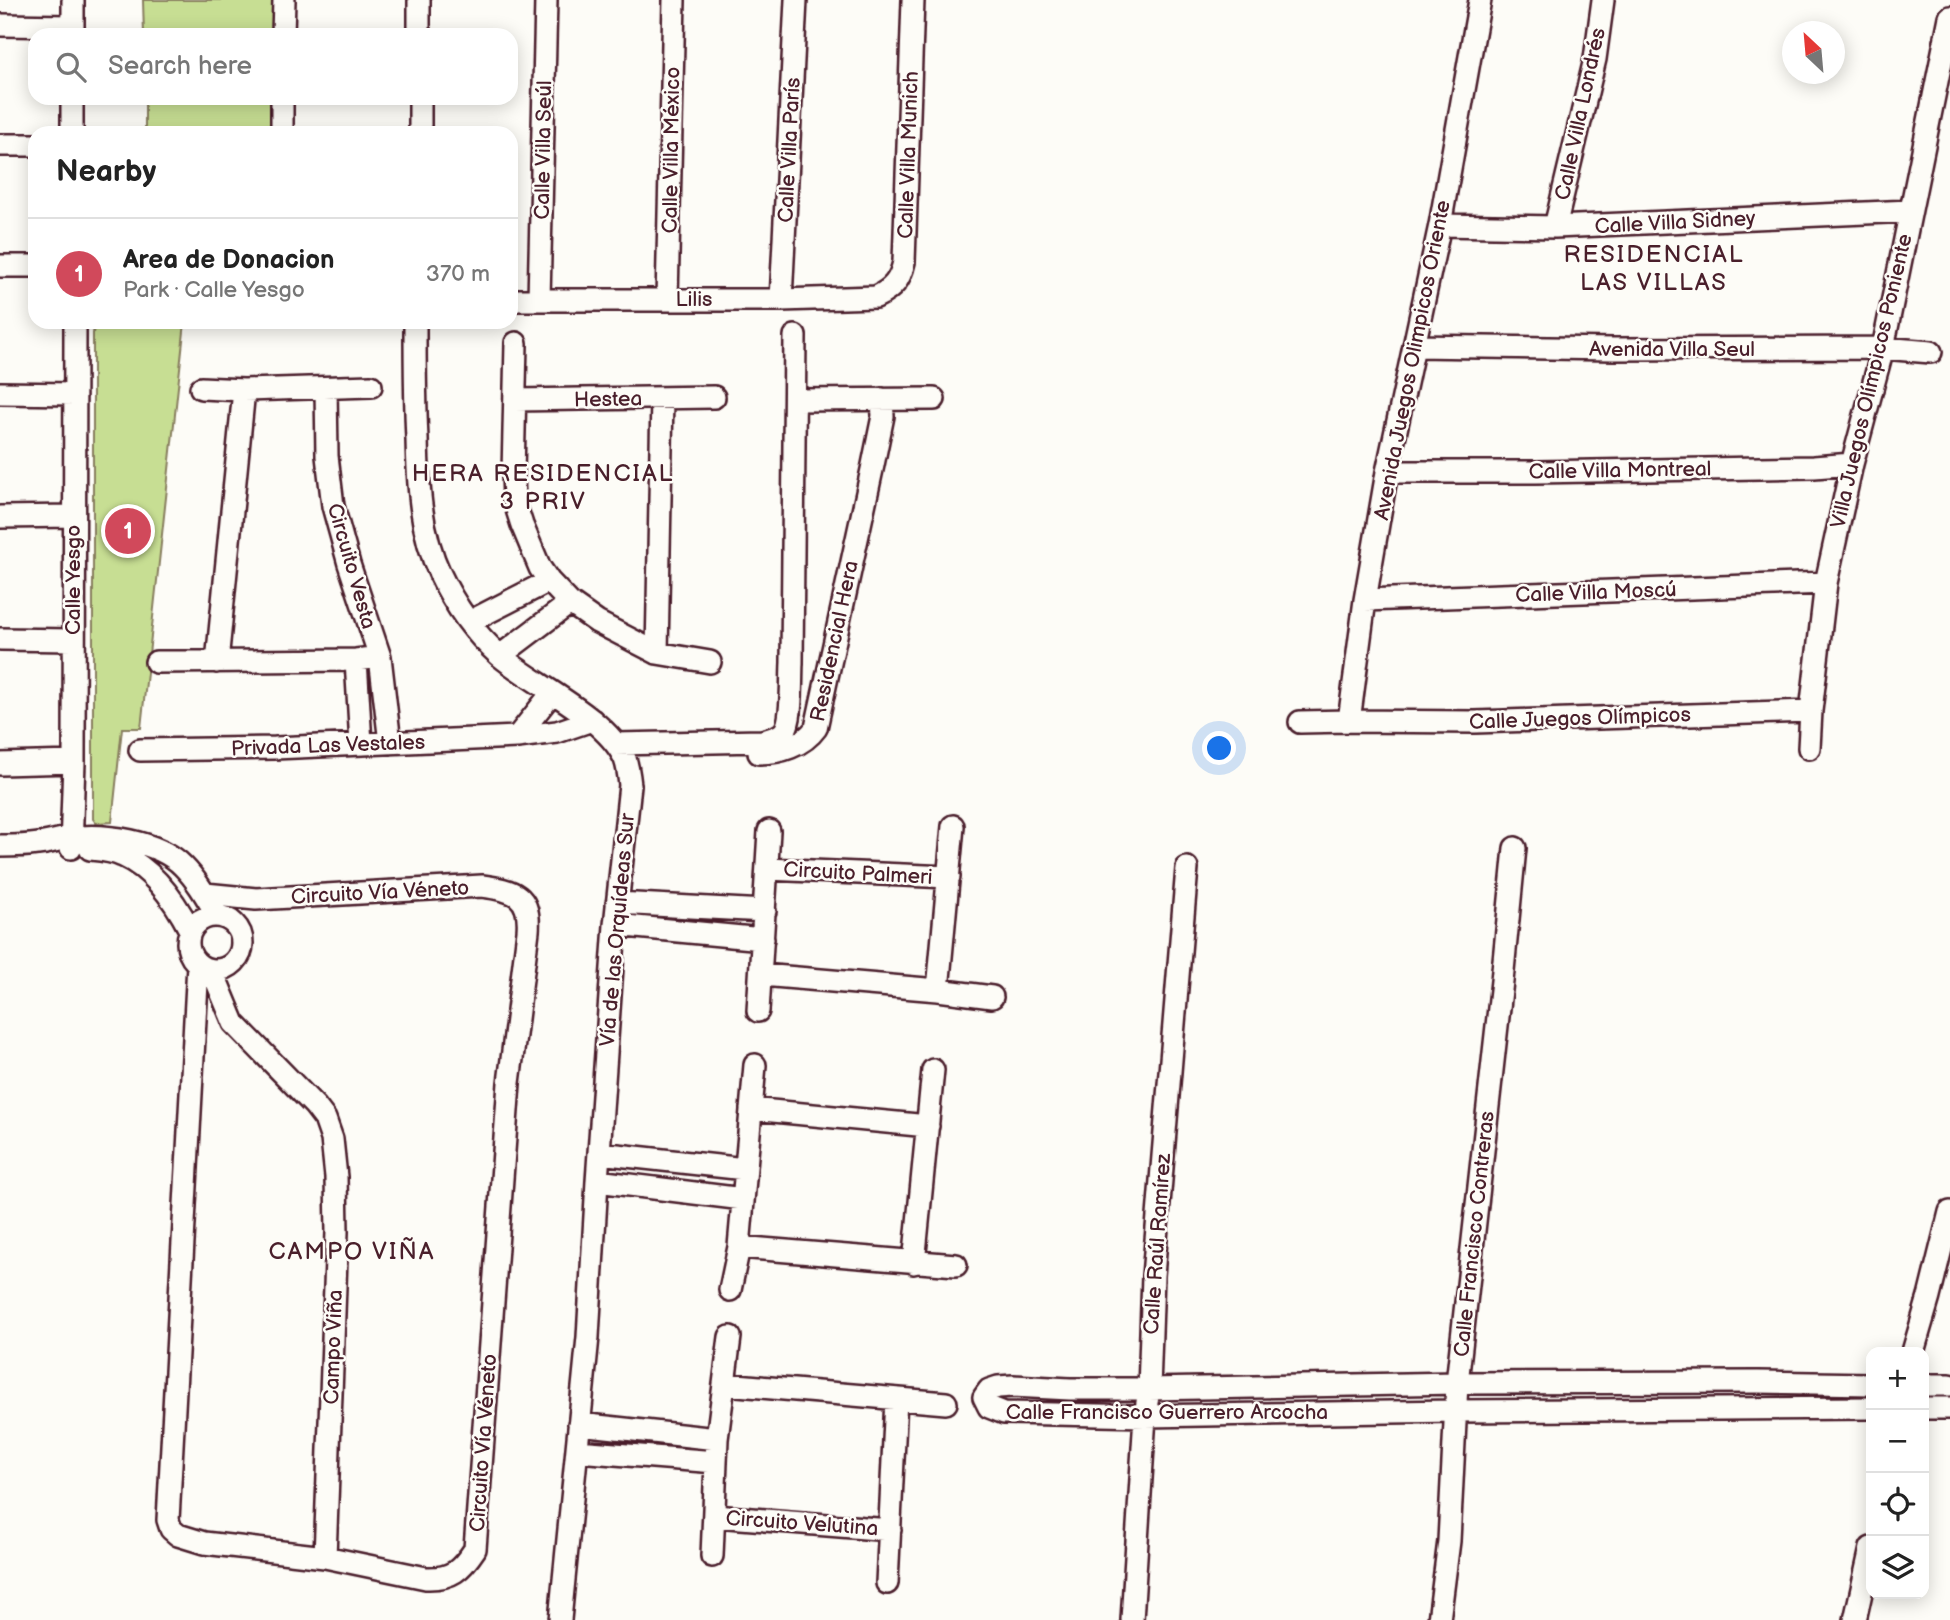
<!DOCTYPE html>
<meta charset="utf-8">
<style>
body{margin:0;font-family:"Balsamiq Sans",sans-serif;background:#f2f2f2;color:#222}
.controls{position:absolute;right:21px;bottom:21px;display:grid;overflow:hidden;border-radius:14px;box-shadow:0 4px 18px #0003}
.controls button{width:63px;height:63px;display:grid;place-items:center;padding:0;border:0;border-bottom:2px solid #e0e0e0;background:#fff;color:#222;font:35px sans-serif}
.compass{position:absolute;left:1782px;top:21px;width:63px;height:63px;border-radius:50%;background:#fff;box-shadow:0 4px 18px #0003;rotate:334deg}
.you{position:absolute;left:1220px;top:749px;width:24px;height:24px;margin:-18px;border:5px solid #fff;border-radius:50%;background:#1a73e8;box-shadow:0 0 0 10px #1a73e833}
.badge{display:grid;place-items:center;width:46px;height:46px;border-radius:50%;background:#d1495b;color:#fff;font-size:23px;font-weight:700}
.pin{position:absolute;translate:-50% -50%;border:4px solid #fff;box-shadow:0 2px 7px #0006}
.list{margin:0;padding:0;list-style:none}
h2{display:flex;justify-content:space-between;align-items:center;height:91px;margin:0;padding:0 28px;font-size:30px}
h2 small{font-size:23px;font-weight:400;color:#767676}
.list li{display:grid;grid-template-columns:46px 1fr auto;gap:21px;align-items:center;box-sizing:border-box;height:112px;padding:0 28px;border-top:2px solid #e0e0e0}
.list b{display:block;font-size:26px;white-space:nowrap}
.list p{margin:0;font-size:23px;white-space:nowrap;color:#767676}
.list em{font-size:23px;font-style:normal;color:#767676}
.icon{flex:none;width:38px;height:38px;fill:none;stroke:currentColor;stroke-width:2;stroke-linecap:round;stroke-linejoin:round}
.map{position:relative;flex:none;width:1950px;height:1620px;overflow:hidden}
.search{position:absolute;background:#fff;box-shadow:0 4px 18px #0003;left:28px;top:28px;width:490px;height:77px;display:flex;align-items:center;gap:18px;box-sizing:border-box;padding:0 24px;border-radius:21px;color:#767676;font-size:26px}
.panel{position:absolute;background:#fff;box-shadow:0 4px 18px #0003;left:28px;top:126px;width:490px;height:203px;border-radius:21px}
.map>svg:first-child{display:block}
.green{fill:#c7de93;stroke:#887e5f;stroke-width:2}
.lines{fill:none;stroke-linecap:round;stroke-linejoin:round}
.minor-casing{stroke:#4a1f2b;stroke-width:26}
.minor{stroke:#fdfcf7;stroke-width:21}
.labels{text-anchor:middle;stroke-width:5;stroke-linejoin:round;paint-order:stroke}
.street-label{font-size:21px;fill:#4a1f2b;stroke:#fdfcf7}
.quarter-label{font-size:24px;letter-spacing:2px;fill:#4a1f2b;stroke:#fdfcf7}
</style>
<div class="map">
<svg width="1950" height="1620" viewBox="0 0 1950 1620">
<rect width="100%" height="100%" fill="#fdfcf7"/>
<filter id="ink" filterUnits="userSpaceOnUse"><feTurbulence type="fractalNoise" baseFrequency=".0143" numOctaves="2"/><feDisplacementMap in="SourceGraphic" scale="14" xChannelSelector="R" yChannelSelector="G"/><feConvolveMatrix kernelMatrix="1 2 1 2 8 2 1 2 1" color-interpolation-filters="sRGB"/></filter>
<g filter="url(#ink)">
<!-- green -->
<path class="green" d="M 143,0 L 274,0 L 274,35 L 144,35 Z
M 145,98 L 273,98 L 272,133 L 145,133 Z
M 100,322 L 185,322 L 141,728 L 122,728 L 112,822 L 96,823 L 93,819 L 93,333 L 94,328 Z"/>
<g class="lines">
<defs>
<path id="minor" d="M 419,0 L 419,35
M 0,25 L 73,26
M 73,35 L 73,0
M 283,35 L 284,0
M 72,133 L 72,98
M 282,133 L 282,98
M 420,133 L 420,98
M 0,145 L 35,145
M 1440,225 L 1555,227 L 1910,211
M 1555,227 L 1595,59 L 1603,0
M 0,266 L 35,266
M 539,299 L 546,0
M 667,299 L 674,0
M 511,300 L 781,300 L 876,297 C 893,289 900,280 904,262 L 913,0
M 781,300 L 796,0
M 415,322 C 415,361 415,400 417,439 C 418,484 420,532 440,574 C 454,604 474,633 499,655 C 534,685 606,717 625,759 C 628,767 629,776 630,785 L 615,925 L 597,1181 L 588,1337 L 560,1620
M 516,343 L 513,474 L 514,500 L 522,525 L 540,568 L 549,581 L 570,603 L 597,622 L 657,653 L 710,662
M 1414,346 L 1614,349 L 1883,348 L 1931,352
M 201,388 L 244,390 L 371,386
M 326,388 L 327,456 L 333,506 L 349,564 L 380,657 L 390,743
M 0,393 L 74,394
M 515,400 L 714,397
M 795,400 L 934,399
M 1387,472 L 1536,472 L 1814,467 L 1852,464
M 0,517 L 73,516
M 1365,600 L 1826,583
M 469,622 L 549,581
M 0,639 L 73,640
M 657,653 L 662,398
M 500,656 L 570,603
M 356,660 L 361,744
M 156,662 L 356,660 L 380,657
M 217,662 L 244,390
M 1349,721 L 1365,600 L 1387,472 L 1440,225 L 1480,0
M 1300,722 L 1349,721 L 1475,722 L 1811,711
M 517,737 L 552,693
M 616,744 L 762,741 C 770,739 778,738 784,732 C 793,721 791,678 792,663 L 795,336
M 1809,748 L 1811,711 L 1826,583 L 1852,464 L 1883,348 L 1950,17
M 140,750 L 275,748 L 517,737 L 557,732 L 592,720
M 759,753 C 780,753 803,746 816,728 L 873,465 L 883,416 L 882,399
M 0,764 L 74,762
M 0,846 C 13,846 26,846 38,844 C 49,843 59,839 70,838 C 104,833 159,841 183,866 C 197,880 207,898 217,915
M 71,848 L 74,762 L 75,322
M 90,849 C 101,850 113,851 123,856 C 154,870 175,901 190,930
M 767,869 L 949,877
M 617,903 L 765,911
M188 943a27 27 0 1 1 54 0a27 27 0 1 1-54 0Z
M 615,925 L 763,939
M 198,964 L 168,1520 L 171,1529 L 178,1535 L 204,1543 L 325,1557 L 426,1578 C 452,1579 461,1570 475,1549 L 509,1083 L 528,931 C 531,895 514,890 482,886 L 256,899 L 205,894
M 212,970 L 234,1023 L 315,1106 L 325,1119 L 332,1139 L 336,1177 L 337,1232 L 325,1557
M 762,975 L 938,990 L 992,997
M 938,990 L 953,826
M 758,1011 L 769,831
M 751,1109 L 928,1126
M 599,1153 L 745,1169
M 597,1181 L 743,1199
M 739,1247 L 956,1265
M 914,1263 L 933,1070
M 730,1290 L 739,1247 L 755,1065
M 1913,1352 L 1929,1297 L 1950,1212
M 725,1384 L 946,1403
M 1871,1384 L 1758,1382 L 1457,1383 L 1149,1389 L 1070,1389 L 1013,1386 L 998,1387 L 989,1390 L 984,1397 L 989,1407 L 1004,1413 L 1145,1416 L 1455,1411 L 1871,1408
M 1924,1385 L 1950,1385
M 1924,1408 L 1950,1408
M 579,1424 L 717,1439
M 577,1451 L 716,1462
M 715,1516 L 890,1530
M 712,1556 L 717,1439 L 730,1337
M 887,1583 L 896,1399
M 1132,1620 L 1145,1416 L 1149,1389 L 1153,1276 L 1187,868
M 1439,1620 L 1449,1541 L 1457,1383 L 1502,981 L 1515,848
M 1855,1620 L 1871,1548"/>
</defs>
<!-- minor casing -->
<use href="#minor" class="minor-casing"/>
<!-- minor -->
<use href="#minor" class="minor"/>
</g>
</g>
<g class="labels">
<!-- street labels -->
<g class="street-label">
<text transform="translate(1580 114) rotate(-78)" y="7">Calle Villa Londrés</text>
<text transform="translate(543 150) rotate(-89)" y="7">Calle Villa Seúl</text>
<text transform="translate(671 150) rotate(-89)" y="7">Calle Villa México</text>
<text transform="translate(789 150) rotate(-87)" y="7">Calle Villa París</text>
<text transform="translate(908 155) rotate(-88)" y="7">Calle Villa Munich</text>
<text transform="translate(1675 222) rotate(-3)" y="7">Calle Villa Sidney</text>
<text x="694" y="306">Lilis</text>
<text x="1672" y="356">Avenida Villa Seul</text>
<text transform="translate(1412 360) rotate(-79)" y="7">Avenida Juegos Olimpicos Oriente</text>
<text transform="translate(1871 381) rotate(-77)" y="7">Villa Juegos Olímpicos Poniente</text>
<text transform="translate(608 399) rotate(-1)" y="7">Hestea</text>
<text transform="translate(1620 470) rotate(-1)" y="7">Calle Villa Montreal</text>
<text transform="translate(352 566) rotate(74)" y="7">Circuito Vesta</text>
<text transform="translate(73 580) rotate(-90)" y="7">Calle Yesgo</text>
<text transform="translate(1596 592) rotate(-2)" y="7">Calle Villa Moscú</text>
<text transform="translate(834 641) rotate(-78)" y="7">Residencial Hera</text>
<text transform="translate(1580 718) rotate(-2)" y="7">Calle Juegos Olímpicos</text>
<text transform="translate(328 745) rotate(-2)" y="7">Privada Las Vestales</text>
<text transform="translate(858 873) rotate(3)" y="7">Circuito Palmeri</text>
<text transform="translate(380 892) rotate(-3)" y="7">Circuito Vía Véneto</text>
<text transform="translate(617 930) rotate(-85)" y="7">Vía de las Orquídeas Sur</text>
<text transform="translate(1474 1234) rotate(-84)" y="7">Calle Francisco Contreras</text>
<text transform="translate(1157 1244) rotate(-86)" y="7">Calle Raúl Ramírez</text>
<text transform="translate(333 1347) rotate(-88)" y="7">Campo Viña</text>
<text x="1167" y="1419">Calle Francisco Guerrero Arcocha</text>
<text transform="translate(483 1443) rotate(-86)" y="7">Circuito Vía Véneto</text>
<text transform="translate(802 1523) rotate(4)" y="7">Circuito Velutina</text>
</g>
<!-- quarter labels -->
<g class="quarter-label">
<text x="1654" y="262">RESIDENCIAL<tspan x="1654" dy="28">LAS VILLAS</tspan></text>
<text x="543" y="481">HERA RESIDENCIAL<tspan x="543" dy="28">3 PRIV</tspan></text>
<text x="352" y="1259">CAMPO VIÑA</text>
</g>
</g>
</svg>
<div class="controls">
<button>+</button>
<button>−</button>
<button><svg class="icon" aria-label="locate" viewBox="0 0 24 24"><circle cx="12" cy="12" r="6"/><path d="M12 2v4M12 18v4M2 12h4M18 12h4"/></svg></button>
<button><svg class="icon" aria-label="layers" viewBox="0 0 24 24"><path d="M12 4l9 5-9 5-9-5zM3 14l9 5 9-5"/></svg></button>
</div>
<svg class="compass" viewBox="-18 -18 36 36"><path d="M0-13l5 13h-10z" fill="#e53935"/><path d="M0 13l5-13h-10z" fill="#767676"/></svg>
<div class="you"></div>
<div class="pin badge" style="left:128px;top:531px">1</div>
<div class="search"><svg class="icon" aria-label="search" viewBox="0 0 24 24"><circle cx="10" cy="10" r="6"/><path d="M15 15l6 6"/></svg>Search here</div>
<section class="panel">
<h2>Nearby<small></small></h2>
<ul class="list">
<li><span class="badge">1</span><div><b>Area de Donacion</b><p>Park · Calle Yesgo</p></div><em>370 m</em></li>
</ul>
</section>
</div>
